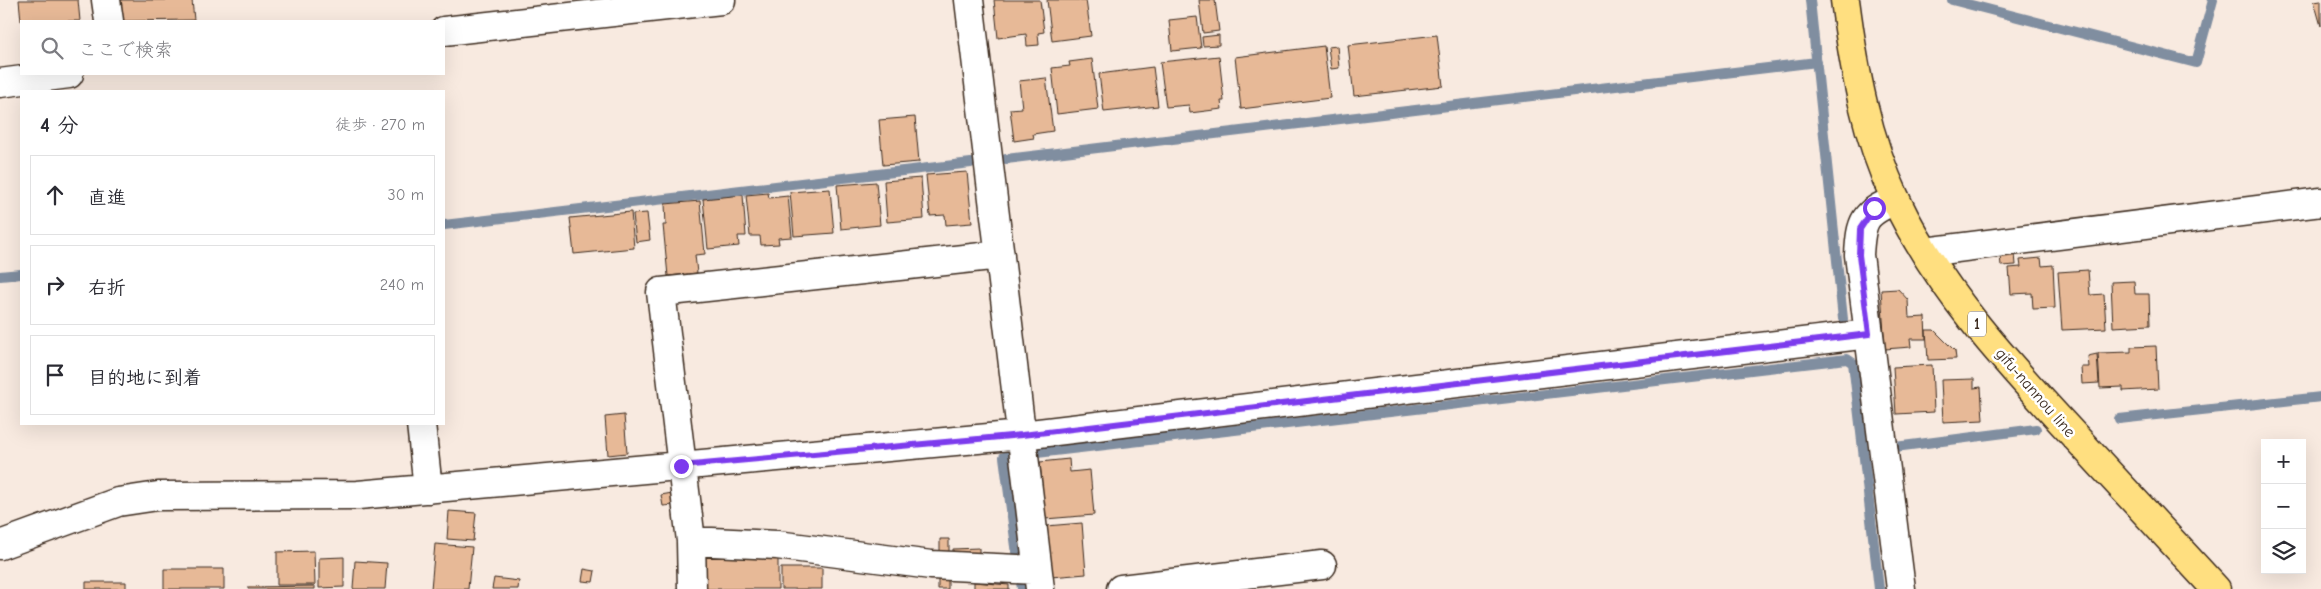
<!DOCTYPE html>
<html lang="ja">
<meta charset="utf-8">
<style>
body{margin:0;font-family:"Comic Neue","Klee One",sans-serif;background:#f2f2f3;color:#2b2b33}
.controls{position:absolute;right:15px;bottom:15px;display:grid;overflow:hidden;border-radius:0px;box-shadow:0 5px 20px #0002}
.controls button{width:45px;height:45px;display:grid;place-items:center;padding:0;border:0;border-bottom:1px solid #e1e1e2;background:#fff;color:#2b2b33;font:25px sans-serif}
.stop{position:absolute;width:15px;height:15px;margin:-11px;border:4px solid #7c3aed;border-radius:50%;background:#fff}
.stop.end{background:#7c3aed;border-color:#fff;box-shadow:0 1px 5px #0008}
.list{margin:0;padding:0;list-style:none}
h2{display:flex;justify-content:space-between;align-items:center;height:65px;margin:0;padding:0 20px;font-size:21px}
h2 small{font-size:16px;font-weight:400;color:#7c7c81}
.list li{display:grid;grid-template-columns:32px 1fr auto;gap:15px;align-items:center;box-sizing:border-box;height:80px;margin:0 10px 10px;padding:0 10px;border:1px solid #e1e1e2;border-radius:0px}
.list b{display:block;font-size:19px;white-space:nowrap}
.list em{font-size:16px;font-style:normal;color:#7c7c81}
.icon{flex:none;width:28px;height:28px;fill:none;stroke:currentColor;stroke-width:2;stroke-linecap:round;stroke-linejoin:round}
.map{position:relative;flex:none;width:2321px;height:589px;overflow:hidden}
.search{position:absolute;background:#fff;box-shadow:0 5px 20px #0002;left:20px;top:20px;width:425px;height:55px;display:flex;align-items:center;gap:12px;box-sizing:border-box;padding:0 18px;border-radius:0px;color:#7c7c81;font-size:19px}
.panel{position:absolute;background:#fff;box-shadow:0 5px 20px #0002;left:20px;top:90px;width:425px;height:335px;border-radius:0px}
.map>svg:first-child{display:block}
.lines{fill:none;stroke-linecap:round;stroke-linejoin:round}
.stream{stroke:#808ea0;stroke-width:10}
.building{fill:#e7b997;stroke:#3b2a1e}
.minor-casing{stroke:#3b2a1e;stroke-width:31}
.major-casing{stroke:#3b2a1e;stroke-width:31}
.minor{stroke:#fff;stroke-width:28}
.major{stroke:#ffdf80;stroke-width:28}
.route{stroke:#7c3aed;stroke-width:6}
.labels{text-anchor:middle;stroke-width:5;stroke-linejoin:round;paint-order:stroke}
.shield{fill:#fff;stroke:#766a62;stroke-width:1}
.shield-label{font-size:15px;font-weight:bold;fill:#3b2a1e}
.street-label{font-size:16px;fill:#3b2a1e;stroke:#fff}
</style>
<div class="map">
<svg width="2321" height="589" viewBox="0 0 2321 589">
<rect width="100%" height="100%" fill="#f8eae0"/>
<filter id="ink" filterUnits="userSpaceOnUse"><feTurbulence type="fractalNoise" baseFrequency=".02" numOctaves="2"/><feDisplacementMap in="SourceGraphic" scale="10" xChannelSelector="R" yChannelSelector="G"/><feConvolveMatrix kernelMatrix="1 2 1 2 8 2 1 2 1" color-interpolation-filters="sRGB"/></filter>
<g filter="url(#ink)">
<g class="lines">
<!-- stream -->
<path class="stream" d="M 1810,0 L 1843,319
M 1952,0 L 2196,63 L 2213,0
M 1006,159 L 1817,62
M 444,225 L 971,163
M 0,276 L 21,274
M 2119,419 L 2321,397
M 1895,447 L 2036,429
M 1037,453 L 1847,359 L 1853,363 L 1879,589
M 1008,456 L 1004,457 L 1017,554
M 1021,582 L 1022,589"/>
</g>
<!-- building -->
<path class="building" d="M 19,0 L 78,0 L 80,21 L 21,21 Z
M 120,0 L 192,0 L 194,20 L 122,21 Z
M 994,0 L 1040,0 L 1044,32 L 1038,33 L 1039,45 L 1027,46 L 1026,34 L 998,38 Z
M 1047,0 L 1086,0 L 1091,36 L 1052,41 Z
M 1199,0 L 1215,0 L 1219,31 L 1203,33 Z
M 2321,0 L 2321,26 L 2314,1 Z
M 1197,17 L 1201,48 L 1172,51 L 1169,20 Z
M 1219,35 L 1219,45 L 1203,46 L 1202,37 Z
M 1437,35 L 1443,86 L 1354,96 L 1348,45 Z
M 1324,46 L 1330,98 L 1241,109 L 1235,57 Z
M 1337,46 L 1339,68 L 1331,69 L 1328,47 Z
M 1219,56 L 1224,101 L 1221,101 L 1222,109 L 1190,113 L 1189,105 L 1166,107 L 1160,62 Z
M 1092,59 L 1098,109 L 1057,114 L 1052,68 L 1070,66 L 1069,62 Z
M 1153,67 L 1158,106 L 1104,112 L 1099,74 Z
M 1046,78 L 1053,131 L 1033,134 L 1034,138 L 1014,141 L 1010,109 L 1022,108 L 1019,81 Z
M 915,117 L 919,162 L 883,165 L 879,120 Z
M 967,172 L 972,223 L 946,225 L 945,215 L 930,216 L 926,175 Z
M 921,178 L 924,219 L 887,222 L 884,181 Z
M 876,182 L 880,225 L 841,229 L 837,185 Z
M 830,189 L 834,233 L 794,236 L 790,192 Z
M 768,193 L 769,198 L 788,196 L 792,237 L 778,238 L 779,244 L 761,245 L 760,236 L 750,236 L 746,195 Z
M 743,195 L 746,236 L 738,236 L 739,246 L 708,249 L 703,199 Z
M 700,201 L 705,254 L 695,255 L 697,273 L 668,276 L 663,225 L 666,225 L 665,204 Z
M 631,212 L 634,248 L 574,254 L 570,218 Z
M 647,213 L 650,240 L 636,242 L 633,214 Z
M 2015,254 L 2016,265 L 2001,266 L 2000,255 Z
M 2041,258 L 2042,266 L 2053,265 L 2055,308 L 2033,309 L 2032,293 L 2011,294 L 2009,268 L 2021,267 L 2020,260 Z
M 2088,270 L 2090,295 L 2104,294 L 2106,328 L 2062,330 L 2058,272 Z
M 2134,281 L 2135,294 L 2149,294 L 2150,325 L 2113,327 L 2111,282 Z
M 1898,289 L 1908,300 L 1909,318 L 1925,317 L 1926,339 L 1910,339 L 1911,347 L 1885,349 L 1881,290 Z
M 1926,330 L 1934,330 L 1955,351 L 1956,359 L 1928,360 Z
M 2156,346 L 2158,389 L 2123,391 L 2123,387 L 2100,388 L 2098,353 L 2131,352 L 2131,347 Z
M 2097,354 L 2099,383 L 2082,384 L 2081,367 L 2089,367 L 2088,356 Z
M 1932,365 L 1934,412 L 1896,414 L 1893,367 Z
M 1974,379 L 1974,388 L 1981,387 L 1983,420 L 1943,422 L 1941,380 Z
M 624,415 L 627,453 L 608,455 L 605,417 Z
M 1069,459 L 1070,472 L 1090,470 L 1094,515 L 1045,519 L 1040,462 Z
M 672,493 L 674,505 L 663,506 L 661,495 Z
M 449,511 L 476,513 L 473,541 L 447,539 Z
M 1082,523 L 1086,574 L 1051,577 L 1046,526 Z
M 940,539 L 949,539 L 949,560 L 940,560 Z
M 435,544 L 472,547 L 468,589 L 431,589 Z
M 979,548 L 979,561 L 953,561 L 953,549 Z
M 314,551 L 315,585 L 277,585 L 277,552 Z
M 778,554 L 778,589 L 699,589 L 699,555 Z
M 344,557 L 344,587 L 319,588 L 319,558 Z
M 355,561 L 387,563 L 385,589 L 353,589 Z
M 781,568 L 822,568 L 822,589 L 781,589 Z
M 164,569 L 224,569 L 224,589 L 164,589 Z
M 584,569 L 595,571 L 593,582 L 582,581 Z
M 938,573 L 948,574 L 948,589 L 938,589 Z
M 494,578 L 519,581 L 518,589 L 492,589 Z
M 86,582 L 126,582 L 126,589 L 86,589 Z
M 974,582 L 1009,585 L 1009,589 L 974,589 Z
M 315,586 L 315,589 L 248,589 L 248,587 Z"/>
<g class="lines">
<defs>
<path id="minor" d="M 106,0 L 109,21
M 969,0 L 1040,589
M 444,31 L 721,0
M 0,83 L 69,74
M 1896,200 C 1863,213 1861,221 1859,255 L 1901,589
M 1925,252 L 2321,202
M 421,424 L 428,489
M 691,541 L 777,545 L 931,565 L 1037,570
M 0,545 L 118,502 L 158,496 L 358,495 L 1022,435 L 1869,334
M 692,589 L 691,541 L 661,292 L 1000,255
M 1121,589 L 1322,565"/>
<path id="major" d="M 1845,0 C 1854,69 1866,137 1896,200 C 1937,287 2005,361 2070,431 C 2119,484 2167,536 2216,589"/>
</defs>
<!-- minor casing -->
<use href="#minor" class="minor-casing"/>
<!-- major casing -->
<use href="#major" class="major-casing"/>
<!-- minor -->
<use href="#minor" class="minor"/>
<!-- major -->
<use href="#major" class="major"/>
</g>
</g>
<g class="lines" filter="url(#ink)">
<!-- route -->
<path class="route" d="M 681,466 L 1022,435 L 1869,334 L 1859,255 L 1860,229 L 1874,208"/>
</g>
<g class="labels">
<!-- shield labels -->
<rect class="shield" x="1968" y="311.5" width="18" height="25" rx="4"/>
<g class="shield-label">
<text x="1977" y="329">1</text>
</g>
<!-- street labels -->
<g class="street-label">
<text transform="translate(2036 392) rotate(49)" y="6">gifu-nannou line</text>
</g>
</g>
</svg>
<div class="controls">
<button>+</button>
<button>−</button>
<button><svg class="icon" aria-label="layers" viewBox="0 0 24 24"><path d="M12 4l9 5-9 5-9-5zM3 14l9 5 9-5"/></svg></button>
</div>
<div class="stop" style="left:1874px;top:208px"></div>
<div class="stop end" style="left:681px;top:466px"></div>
<div class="search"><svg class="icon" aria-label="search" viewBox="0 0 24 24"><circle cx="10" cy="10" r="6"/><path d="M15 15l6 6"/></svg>ここで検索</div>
<section class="panel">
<h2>4 分<small>徒歩 · 270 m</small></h2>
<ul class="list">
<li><svg class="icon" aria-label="ahead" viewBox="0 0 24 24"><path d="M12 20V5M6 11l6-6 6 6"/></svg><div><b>直進</b></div><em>30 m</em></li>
<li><svg class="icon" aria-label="right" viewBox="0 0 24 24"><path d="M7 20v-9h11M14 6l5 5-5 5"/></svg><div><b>右折</b></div><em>240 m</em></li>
<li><svg class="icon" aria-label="arrive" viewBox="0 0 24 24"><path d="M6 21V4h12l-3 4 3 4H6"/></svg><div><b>目的地に到着</b></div></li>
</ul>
</section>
</div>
